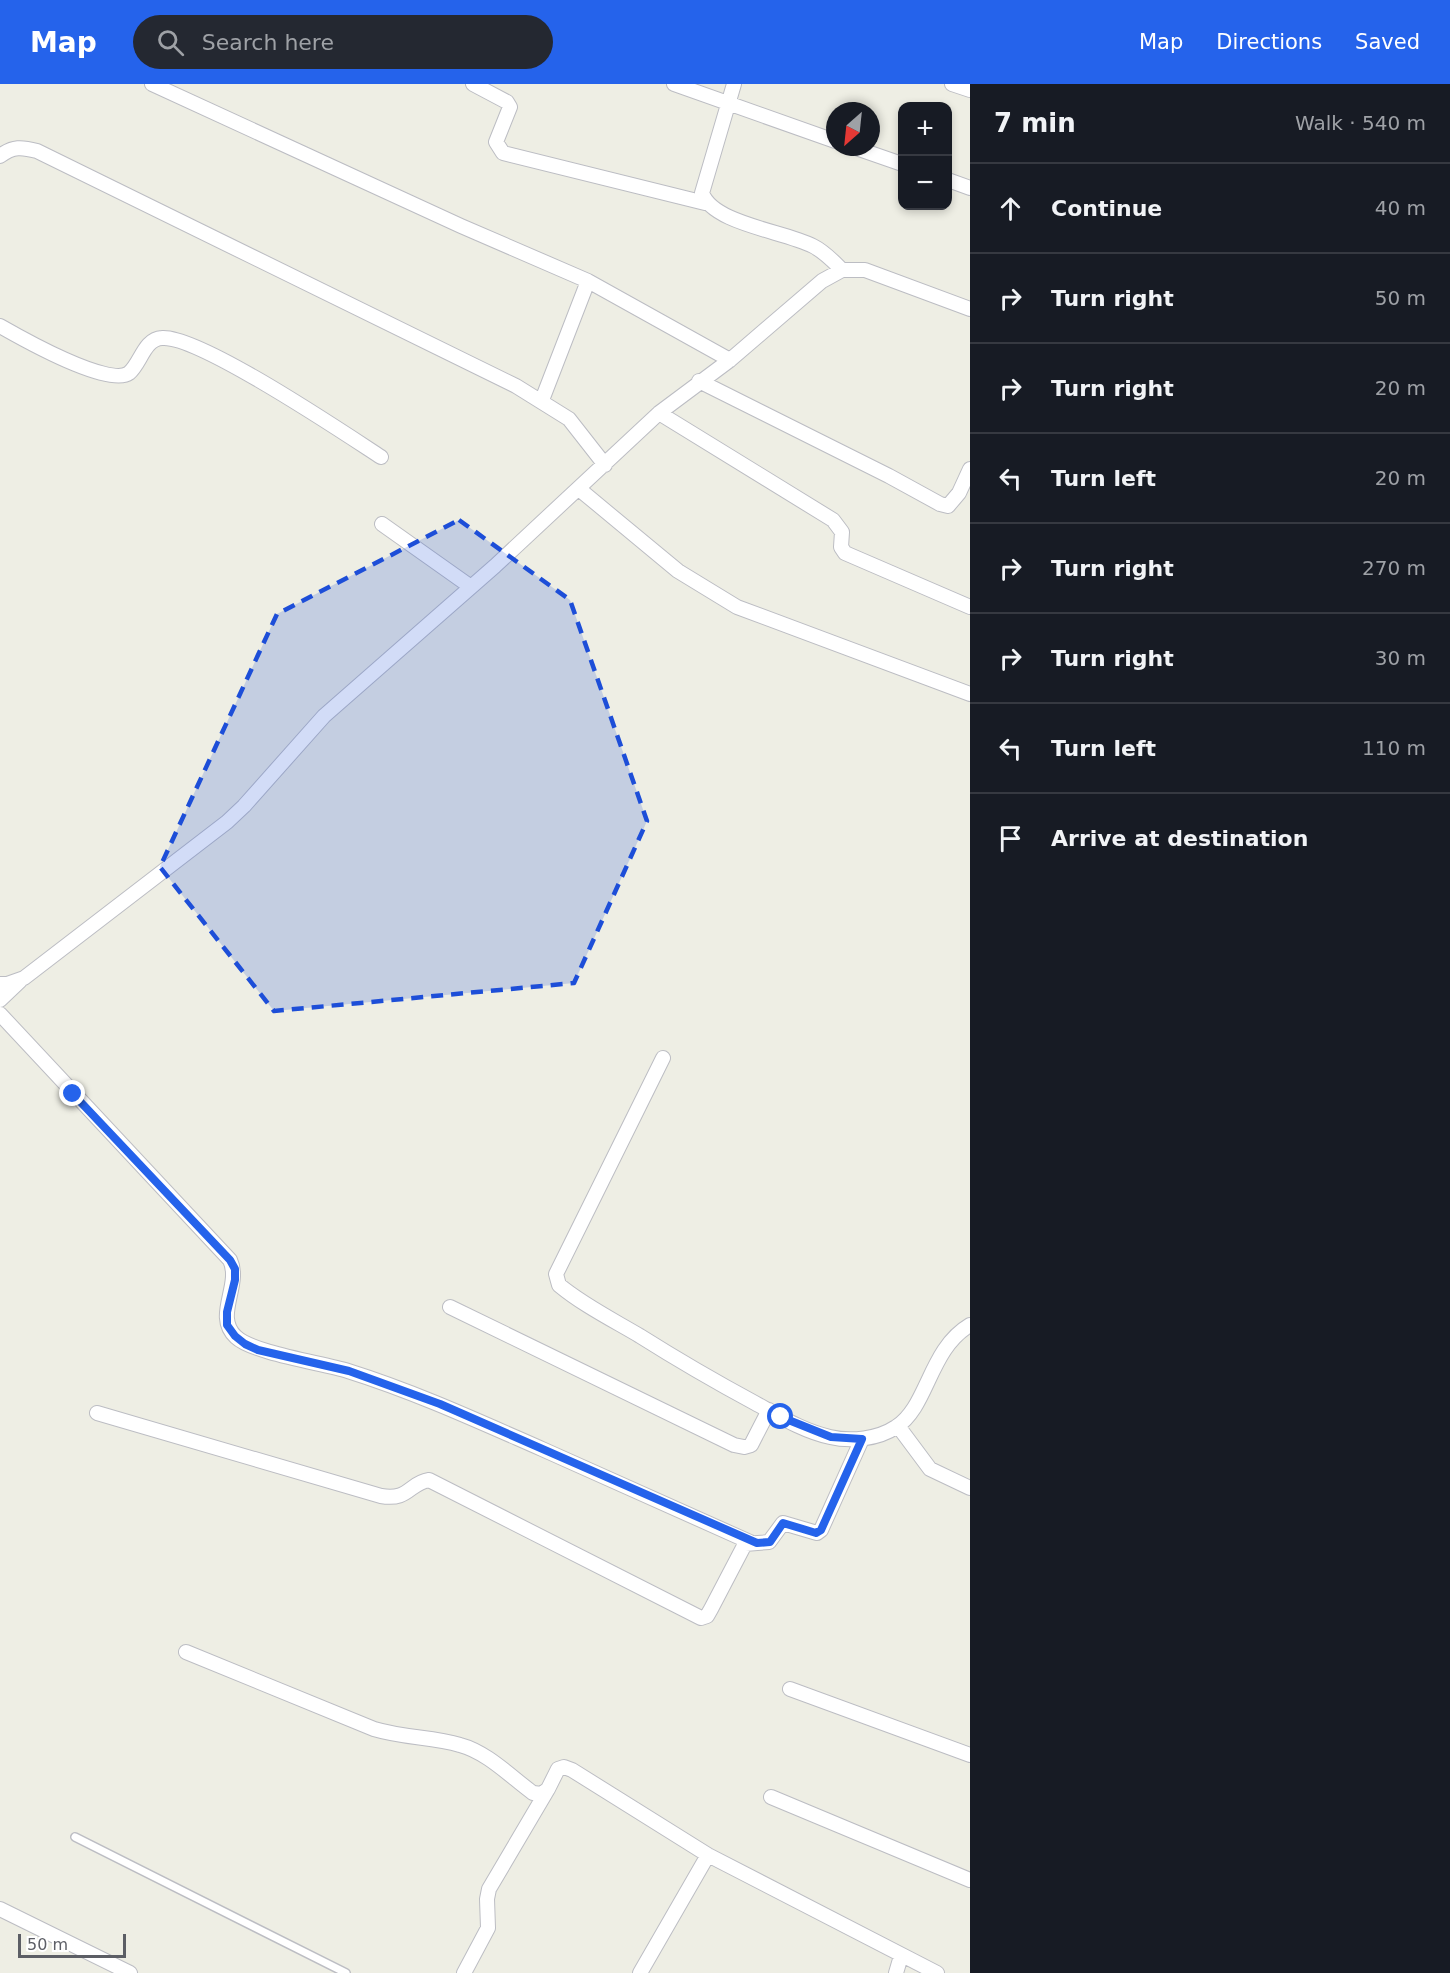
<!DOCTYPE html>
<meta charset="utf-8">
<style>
body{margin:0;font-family:"DejaVu Sans",sans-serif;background:#242831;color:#f1f3f6}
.controls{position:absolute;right:18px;top:18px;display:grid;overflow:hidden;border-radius:12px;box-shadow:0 3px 9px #0003}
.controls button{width:54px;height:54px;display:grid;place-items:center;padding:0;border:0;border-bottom:2px solid #363941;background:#171b24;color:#f1f3f6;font:30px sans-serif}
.compass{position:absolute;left:826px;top:18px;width:54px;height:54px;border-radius:50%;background:#171b24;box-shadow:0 3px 9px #0003;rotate:207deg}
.scale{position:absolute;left:18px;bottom:15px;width:108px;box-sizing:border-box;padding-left:6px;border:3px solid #5c5e65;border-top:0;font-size:16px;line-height:21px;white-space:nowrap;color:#5c5e65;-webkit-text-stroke:4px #fff;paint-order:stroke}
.stop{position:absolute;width:18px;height:18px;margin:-14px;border:4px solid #2563eb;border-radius:50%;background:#fff}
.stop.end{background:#2563eb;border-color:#fff;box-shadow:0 2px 6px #0008}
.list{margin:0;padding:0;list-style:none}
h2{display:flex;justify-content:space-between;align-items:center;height:78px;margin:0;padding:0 24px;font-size:26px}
h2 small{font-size:20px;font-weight:400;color:#9ea1a6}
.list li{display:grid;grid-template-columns:39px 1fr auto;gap:18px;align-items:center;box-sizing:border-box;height:90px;padding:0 24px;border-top:2px solid #363941}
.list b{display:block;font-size:22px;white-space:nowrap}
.list em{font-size:20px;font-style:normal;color:#9ea1a6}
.icon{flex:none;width:33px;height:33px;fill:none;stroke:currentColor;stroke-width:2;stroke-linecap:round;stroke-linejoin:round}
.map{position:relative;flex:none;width:970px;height:1889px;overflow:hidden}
header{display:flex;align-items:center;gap:36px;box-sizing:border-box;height:84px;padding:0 30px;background:#2563eb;color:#fff}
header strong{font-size:28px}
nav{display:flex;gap:33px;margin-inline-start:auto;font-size:21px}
.search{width:420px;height:54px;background:#242831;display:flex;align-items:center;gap:15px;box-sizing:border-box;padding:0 21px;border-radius:33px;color:#9ea1a6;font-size:22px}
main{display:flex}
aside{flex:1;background:#171b24}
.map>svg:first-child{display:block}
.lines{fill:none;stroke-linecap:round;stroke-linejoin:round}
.service-casing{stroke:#bcbdc3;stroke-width:10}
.minor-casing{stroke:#bcbdc3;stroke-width:16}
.service{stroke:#fff;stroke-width:7}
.minor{stroke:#fff;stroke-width:14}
.route{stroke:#2563eb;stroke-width:8}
.marked{fill:#1d4ed8;fill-opacity:0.2;stroke:#1d4ed8;stroke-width:4.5;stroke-dasharray:12 8;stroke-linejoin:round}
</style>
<header>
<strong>Map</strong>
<div class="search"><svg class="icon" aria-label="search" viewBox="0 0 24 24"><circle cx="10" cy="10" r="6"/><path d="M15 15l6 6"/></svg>Search here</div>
<nav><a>Map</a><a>Directions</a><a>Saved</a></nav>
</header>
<main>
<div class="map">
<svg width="970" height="1889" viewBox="0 0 970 1889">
<rect width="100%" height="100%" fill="#eeeee4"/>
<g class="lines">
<defs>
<path id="service" d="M 75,1753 L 346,1889"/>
<path id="minor" d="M 152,0 L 461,142 L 588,197 L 730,276
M 473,0 L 507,18 L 510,23 L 496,58 L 503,69 L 705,119
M 674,0 L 835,57
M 734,0 L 702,109 C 713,140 784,147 813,162 C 825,168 833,177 842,186
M 952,0 L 970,6
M 853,63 L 902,80
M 0,72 C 13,62 22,63 37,67 L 516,302 L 569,335 L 605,381
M 948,96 L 970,104
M 0,242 C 21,254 109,304 129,289 C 141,279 144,255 162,254 C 199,251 344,349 381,373
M 699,297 L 889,392 L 940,420 L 948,422 L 959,409 L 970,385
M 542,316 L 588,197
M 659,329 L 833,436 L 842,448 L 841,463 L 845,469 L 970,523
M 579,405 L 678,487 L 737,523 L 970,610
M 382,440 L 471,503
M 0,900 L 7,900 L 24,894 L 227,738 L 244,722 L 324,632 L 495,482 L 659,329 L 730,276 L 822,197 L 842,186 L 865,186 L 970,225
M 0,916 L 20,897
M 0,930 L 230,1176 C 242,1201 213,1232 236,1253 C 253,1269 322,1279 348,1287 C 415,1308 478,1337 542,1365 C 612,1396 681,1427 750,1458
M 663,974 L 556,1190 L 559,1201 C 583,1221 613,1236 640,1252 C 678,1276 716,1298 755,1319 C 779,1332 803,1347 830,1353 C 851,1358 878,1355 896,1343 C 928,1323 929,1265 970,1241
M 450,1223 L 734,1361 L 744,1363 L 751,1361 L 769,1326
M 97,1329 L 381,1412 C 409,1417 409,1399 429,1396 L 701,1534 L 707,1532 L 711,1525 L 745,1460 L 769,1458 L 783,1439 L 817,1449 L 821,1446 L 862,1355
M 898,1342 L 930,1385 L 970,1404
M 186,1568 L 374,1645 C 404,1654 433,1653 460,1661 C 487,1668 511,1693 533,1709 L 542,1710 L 548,1705 L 558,1685 L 564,1683 L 572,1686 L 708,1771 L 937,1889
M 790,1605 L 970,1671
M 771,1713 L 970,1796
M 0,1825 L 130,1889
M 464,1889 L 488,1844 L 487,1815 L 489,1805 L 548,1705
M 640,1889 L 708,1771
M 896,1889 L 901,1872"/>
</defs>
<!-- service casing -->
<use href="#service" class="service-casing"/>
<!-- minor casing -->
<use href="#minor" class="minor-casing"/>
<!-- service -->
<use href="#service" class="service"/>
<!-- minor -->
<use href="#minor" class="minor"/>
</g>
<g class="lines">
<!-- route -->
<path class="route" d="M 73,1010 L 230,1176 L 235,1185 L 235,1196 L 227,1228 L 227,1241 L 235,1252 L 245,1260 L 258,1266 L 349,1287 L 440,1320 L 757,1459 L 770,1458 L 783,1439 L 816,1449 L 821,1446 L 862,1355 L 831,1353 L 781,1333"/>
</g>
<!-- marked area -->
<path class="marked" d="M 459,436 L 570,516 L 647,737 L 574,899 L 274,927 L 160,783 L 277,530 Z"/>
</svg>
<div class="controls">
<button>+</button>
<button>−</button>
</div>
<svg class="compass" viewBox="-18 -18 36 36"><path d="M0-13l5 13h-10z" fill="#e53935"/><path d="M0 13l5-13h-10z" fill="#9ea1a6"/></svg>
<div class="scale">50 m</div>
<div class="stop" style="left:781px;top:1333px"></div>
<div class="stop end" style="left:73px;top:1010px"></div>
</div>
<aside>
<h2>7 min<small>Walk · 540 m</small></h2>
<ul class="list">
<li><svg class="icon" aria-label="ahead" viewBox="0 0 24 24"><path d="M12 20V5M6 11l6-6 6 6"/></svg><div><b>Continue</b></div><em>40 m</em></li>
<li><svg class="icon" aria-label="right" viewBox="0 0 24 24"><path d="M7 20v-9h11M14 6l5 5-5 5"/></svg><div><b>Turn right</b></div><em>50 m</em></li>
<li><svg class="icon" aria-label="right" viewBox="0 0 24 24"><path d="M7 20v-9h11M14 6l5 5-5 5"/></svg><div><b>Turn right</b></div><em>20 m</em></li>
<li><svg class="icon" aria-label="left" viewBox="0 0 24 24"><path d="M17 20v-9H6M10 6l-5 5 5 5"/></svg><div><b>Turn left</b></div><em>20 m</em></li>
<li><svg class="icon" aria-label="right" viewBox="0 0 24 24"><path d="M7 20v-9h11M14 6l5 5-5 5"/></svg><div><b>Turn right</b></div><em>270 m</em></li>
<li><svg class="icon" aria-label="right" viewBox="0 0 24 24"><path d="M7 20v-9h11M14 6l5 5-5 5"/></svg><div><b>Turn right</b></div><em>30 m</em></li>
<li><svg class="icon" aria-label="left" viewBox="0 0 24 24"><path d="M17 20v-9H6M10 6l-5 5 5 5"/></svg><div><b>Turn left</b></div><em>110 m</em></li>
<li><svg class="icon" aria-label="arrive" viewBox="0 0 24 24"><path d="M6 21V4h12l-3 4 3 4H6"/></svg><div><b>Arrive at destination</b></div></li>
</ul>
</aside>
</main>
